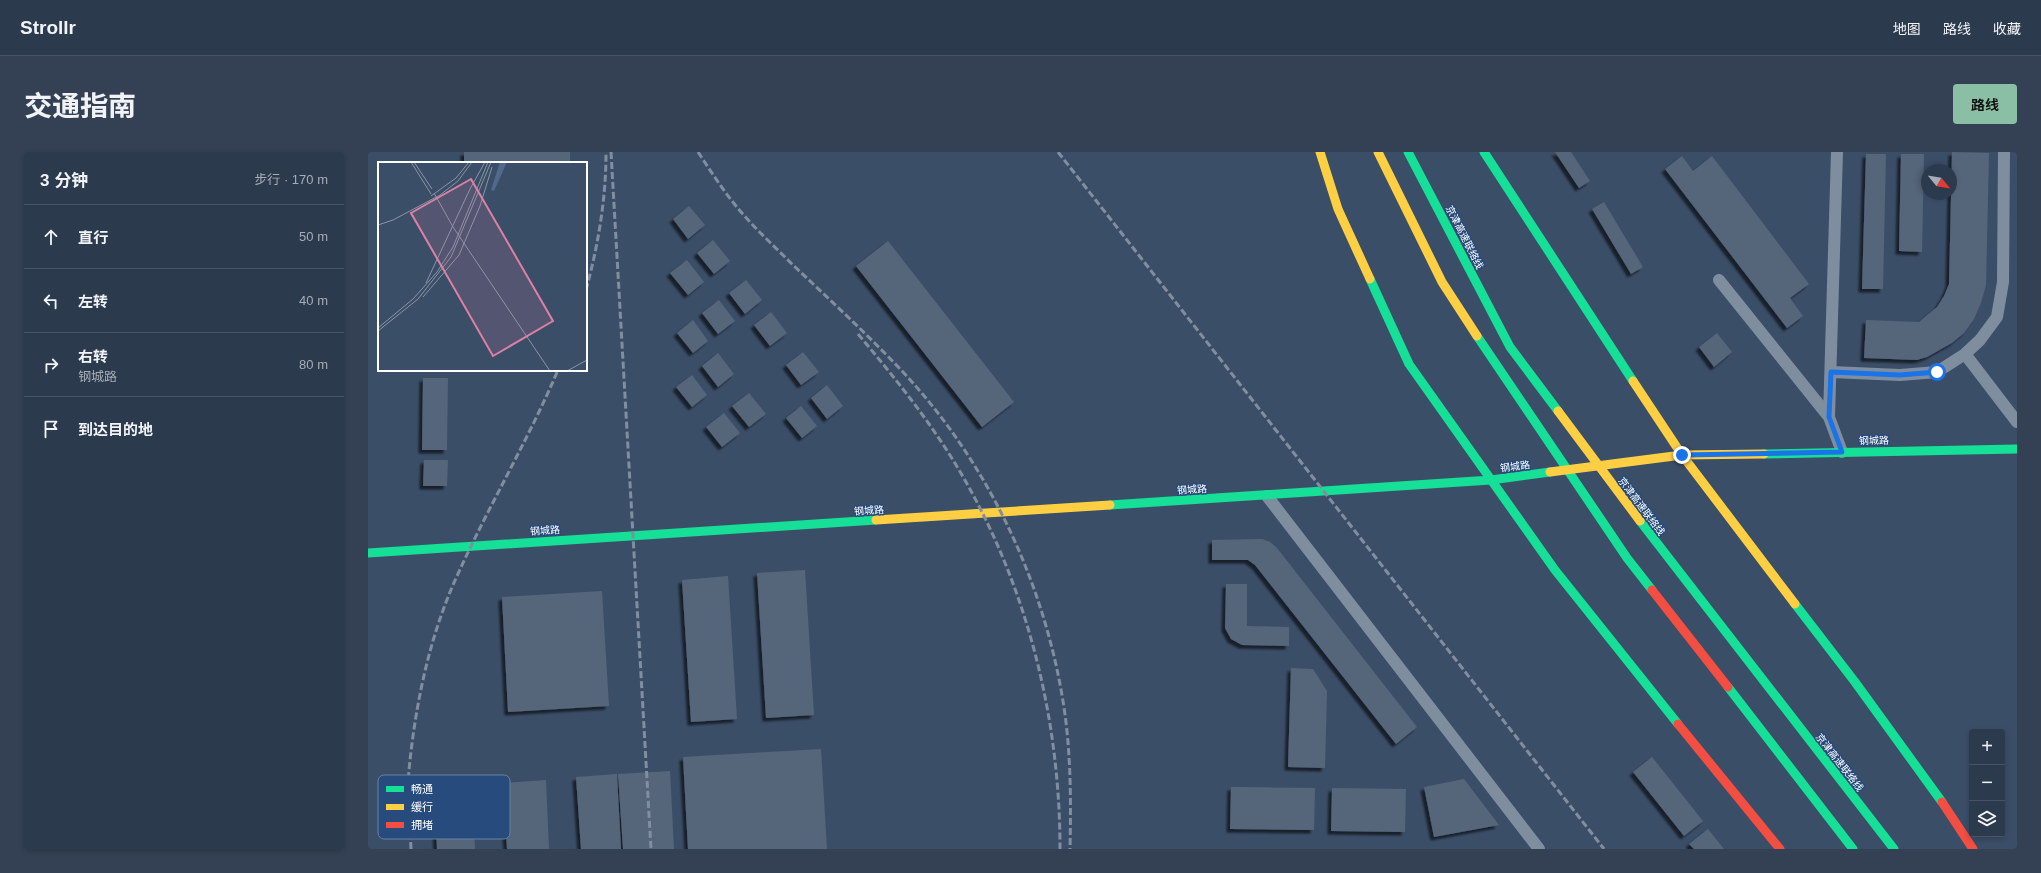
<!DOCTYPE html>
<html lang="zh">
<meta charset="utf-8">
<style>
body{margin:0;font-family:Arial,"Noto Sans SC",sans-serif;background:#344155;color:#f1f3f6}
.controls{position:absolute;right:12px;bottom:12px;display:grid;overflow:hidden;border-radius:4px;box-shadow:0 2px 6px #0003}
.controls button{width:36px;height:36px;display:grid;place-items:center;padding:0;border:0;border-bottom:1px solid #485466;background:#2c3a4e;color:#f1f3f6;font:20px sans-serif}
.compass{position:absolute;left:1553px;top:12px;width:36px;height:36px;border-radius:50%;background:#2c3a4e;box-shadow:0 2px 6px #0003;rotate:120deg}
.stop{position:absolute;width:12px;height:12px;margin:-9px;border:3px solid #1a73e8;border-radius:50%;background:#fff}
.stop.end{background:#1a73e8;border-color:#fff;box-shadow:0 1px 4px #0008}
.list{margin:0;padding:0;list-style:none}
h2{display:flex;justify-content:space-between;align-items:center;height:52px;margin:0;padding:0 16px;font-size:17px}
h2 small{font-size:13px;font-weight:400;color:#a6adb6}
.list li{display:grid;grid-template-columns:26px 1fr auto;gap:12px;align-items:center;box-sizing:border-box;height:64px;padding:0 16px;border-top:1px solid #485466}
.list b{display:block;font-size:15px;white-space:nowrap}
.list p{margin:0;font-size:13px;white-space:nowrap;color:#a6adb6}
.list em{font-size:13px;font-style:normal;color:#a6adb6}
.icon{flex:none;width:22px;height:22px;fill:none;stroke:currentColor;stroke-width:2;stroke-linecap:round;stroke-linejoin:round}
.map{position:relative;flex:none;width:1649px;height:697px;overflow:hidden;border-radius:4px}
header{display:flex;align-items:center;gap:24px;box-sizing:border-box;height:56px;padding:0 20px;background:#2c3a4e;border-bottom:1px solid #485466}
header strong{font-size:19px}
nav{display:flex;gap:22px;margin-inline-start:auto;font-size:14px}
.intro{display:flex;align-items:center;justify-content:space-between;box-sizing:border-box;height:96px;padding:0 24px}
h1{margin:0;font-size:28px}
.button{padding:10px 18px;border-radius:4px;background:#8abfa5;color:#111;font-size:14px;font-weight:700}
main{display:flex;gap:24px;padding:0 24px}
aside{flex:1;background:#2c3a4e;border-radius:4px;box-shadow:0 2px 6px #0003}
.map>svg:first-child{display:block}
.building{fill:#55657a;filter:url(#shadow)}
.lines{fill:none;stroke-linecap:round;stroke-linejoin:round}
.street{stroke:#7f8e9f;stroke-width:12}
.fast{stroke:#16e098;stroke-width:9}
.slow{stroke:#ffcf43;stroke-width:9}
.jam{stroke:#f24e42;stroke-width:9}
.rail{stroke:#818e9f;stroke-width:3;stroke-dasharray:7 3;stroke-linecap:butt}
.route{stroke:#1a73e8;stroke-width:5}
.labels{text-anchor:middle;stroke-width:3;stroke-linejoin:round;paint-order:stroke}
.street-label{font-size:10px;fill:#fff;stroke:#274b7c}
.inset-road{fill:none;stroke:#8995a4;stroke-width:1}
.view{fill:#dd80a5;fill-opacity:0.15;stroke:#dd80a5;stroke-width:2}
.inset-edge{fill:none;stroke:#fff;stroke-width:2}
.key{fill:#274b7c;stroke:#6881a3;stroke-width:1}
.key-label{font-size:11px;fill:#fff}
</style>
<header>
<strong>Strollr</strong>
<nav><a>地图</a><a>路线</a><a>收藏</a></nav>
</header>
<div class="intro"><h1>交通指南</h1><a class="button">路线</a></div>
<main>
<aside>
<h2>3 分钟<small>步行 · 170 m</small></h2>
<ul class="list">
<li><svg class="icon" aria-label="ahead" viewBox="0 0 24 24"><path d="M12 20V5M6 11l6-6 6 6"/></svg><div><b>直行</b></div><em>50 m</em></li>
<li><svg class="icon" aria-label="left" viewBox="0 0 24 24"><path d="M17 20v-9H6M10 6l-5 5 5 5"/></svg><div><b>左转</b></div><em>40 m</em></li>
<li><svg class="icon" aria-label="right" viewBox="0 0 24 24"><path d="M7 20v-9h11M14 6l5 5-5 5"/></svg><div><b>右转</b><p>钢城路</p></div><em>80 m</em></li>
<li><svg class="icon" aria-label="arrive" viewBox="0 0 24 24"><path d="M6 21V4h12l-3 4 3 4H6"/></svg><div><b>到达目的地</b></div></li>
</ul>
</aside>
<div class="map">
<svg width="1649" height="697" viewBox="0 0 1649 697">
<defs>
<filter id="shadow"><feDropShadow dx="-3.5" dy="3.5" stdDeviation="1" flood-color="#0009"/></filter>
</defs>
<rect width="100%" height="100%" fill="#3b4e68"/>
<!-- building -->
<path class="building" d="M 96,0 L 202,0 L 202,11 L 96,11 Z
M 1187,0 L 1203,0 L 1222,29 L 1211,36 Z
M 1584,0 L 1621,1 L 1618,133 L 1613,151 L 1606,167 L 1596,181 L 1584,191 L 1559,205 L 1549,208 L 1496,206 L 1498,168 L 1551,170 L 1569,155 L 1576,144 L 1581,132 Z
M 1498,2 L 1518,2 L 1515,137 L 1494,137 Z
M 1533,2 L 1556,2 L 1554,100 L 1531,99 Z
M 1314,4 L 1325,19 L 1344,4 L 1441,132 L 1422,146 L 1435,164 L 1419,176 L 1297,17 Z
M 1236,50 L 1275,115 L 1263,122 L 1224,57 Z
M 321,54 L 337,73 L 320,87 L 305,67 Z
M 345,88 L 362,109 L 346,122 L 329,101 Z
M 520,89 L 646,250 L 614,275 L 488,114 Z
M 319,108 L 336,130 L 320,143 L 302,121 Z
M 378,128 L 394,148 L 377,162 L 361,141 Z
M 351,148 L 367,169 L 350,182 L 334,161 Z
M 403,160 L 419,181 L 402,194 L 386,173 Z
M 325,168 L 340,189 L 325,201 L 309,181 Z
M 1349,181 L 1364,200 L 1346,215 L 1331,195 Z
M 435,200 L 451,220 L 433,233 L 418,213 Z
M 350,201 L 366,222 L 350,235 L 334,214 Z
M 324,223 L 339,243 L 324,255 L 308,235 Z
M 55,226 L 80,226 L 79,298 L 54,298 Z
M 459,233 L 475,254 L 459,267 L 443,246 Z
M 381,241 L 398,262 L 381,275 L 364,254 Z
M 433,254 L 449,274 L 434,286 L 418,266 Z
M 356,261 L 372,281 L 354,295 L 338,275 Z
M 56,308 L 80,308 L 79,334 L 55,334 Z
M 894,387 L 902,390 L 909,396 L 1049,575 L 1028,592 L 887,413 L 880,408 L 844,408 L 844,388 Z
M 437,418 L 446,563 L 398,566 L 389,421 Z
M 360,424 L 369,567 L 323,570 L 314,428 Z
M 858,432 L 879,432 L 879,474 L 921,475 L 921,494 L 874,493 L 863,487 L 857,476 Z
M 234,439 L 241,554 L 140,560 L 134,445 Z
M 923,516 L 945,517 L 959,539 L 957,616 L 920,615 Z
M 453,597 L 459,697 L 320,697 L 315,605 Z
M 1284,605 L 1335,669 L 1316,684 L 1265,620 Z
M 302,619 L 306,697 L 255,697 L 250,622 Z
M 249,622 L 253,697 L 213,697 L 208,625 Z
M 1096,627 L 1131,673 L 1066,685 L 1056,635 Z
M 178,628 L 181,697 L 139,697 L 135,631 Z
M 104,632 L 107,697 L 69,697 L 66,635 Z
M 863,635 L 947,636 L 946,678 L 862,677 Z
M 964,636 L 1038,637 L 1037,680 L 963,679 Z
M 1340,677 L 1356,697 L 1326,697 L 1321,692 Z"/>
<g class="lines">
<!-- street -->
<path class="street" d="M 1351,128 L 1461,265 L 1474,300
M 1597,202 L 1649,270
M 1463,220 L 1532,223 L 1569,220 L 1597,202 L 1612,188 L 1629,165 L 1635,130 L 1636,0
M 1461,265 L 1469,0
M 899,344 L 1171,697"/>
<!-- fast -->
<path class="fast" d="M 1040,0 L 1142,195 L 1190,259
M 1116,0 L 1265,229
M 1002,127 L 1041,212 L 1187,418 L 1310,572
M 1109,184 L 1259,406 L 1284,438
M 1396,302 L 1649,297
M 742,353 L 1123,328 L 1182,320
M 1272,369 L 1526,697
M 0,401 L 508,368
M 1427,452 L 1487,530 L 1574,650
M 1360,535 L 1485,697"/>
<!-- slow -->
<path class="slow" d="M 952,0 L 970,57 L 1002,127
M 1010,0 L 1074,130 L 1109,184
M 1265,229 L 1314,303 L 1427,452
M 1190,259 L 1272,369
M 1182,320 L 1314,303 L 1396,302
M 508,368 L 742,353"/>
<!-- jam -->
<path class="jam" d="M 1284,438 L 1360,535
M 1310,572 L 1412,697
M 1574,650 L 1605,697"/>
<!-- rail -->
<path class="rail" d="M 243,0 L 283,697
M 330,0 C 342,18 354,37 368,54 C 385,75 406,94 425,113 C 462,148 500,183 535,220 C 619,310 675,427 695,549 C 703,598 703,648 702,697
M 690,0 L 1236,697
M 218,138 C 230,94 238,47 238,2
M 490,182 C 522,220 553,258 580,300 C 655,418 692,558 692,697
M 43,697 C 42,671 39,644 41,618 C 47,556 60,491 85,433 C 117,360 159,291 190,218"/>
</g>
<g class="lines">
<!-- route -->
<path class="route" d="M 1314,303 L 1474,300 L 1461,265 L 1463,220 L 1532,223 L 1569,220"/>
</g>
<g class="labels">
<!-- street labels -->
<g class="street-label">
<text transform="translate(1097 85) rotate(63)" y="4">京津高速联络线</text>
<text transform="translate(1506 288) rotate(-1)" y="4">钢城路</text>
<text transform="translate(1147 314) rotate(-7)" y="4">钢城路</text>
<text transform="translate(824 337) rotate(-4)" y="4">钢城路</text>
<text transform="translate(1274 354) rotate(53)" y="4">京津高速联络线</text>
<text transform="translate(501 358) rotate(-4)" y="4">钢城路</text>
<text transform="translate(177 378) rotate(-4)" y="4">钢城路</text>
<text transform="translate(1472 610) rotate(52)" y="4">京津高速联络线</text>
</g>
</g>
<!-- overview -->
<g transform="translate(10 10)">
<rect width="209" height="209" fill="#3b4e68"/>
<path d="M 122,0 L 129,0 L 116,29 L 113,28 Z" fill="#516a8c"/>
<path class="inset-road" d="M 33,0 L 53,32M 36,0 L 54,27M 56,31 L 75,65 L 172,209M 53,34 L 78,16 L 91,0M 0,63 L 15,58 L 62,33 L 80,19 L 94,0M 48,121 L 92,27 L 107,0M 45,135 L 81,93 L 102,44 L 114,5M 0,166 L 35,137 L 59,110 L 75,85 L 110,0M 0,169 L 40,137 L 73,95 L 113,0M 189,209 L 209,198"/>
<path class="view" d="M 93,17 L 175,159 L 115,194 L 33,51 Z"/>
<rect width="209" height="209" class="inset-edge"/>
</g>
<!-- legend -->
<rect x="10" y="623" width="132" height="64" rx="6" class="key"/>
<rect x="18" y="634" width="18" height="6" fill="#16e098"/>
<rect x="18" y="652" width="18" height="6" fill="#ffcf43"/>
<rect x="18" y="670" width="18" height="6" fill="#f24e42"/>
<g class="key-label">
<text x="43" y="641">畅通</text>
<text x="43" y="659">缓行</text>
<text x="43" y="677">拥堵</text>
</g>
</svg>
<div class="controls">
<button>+</button>
<button>−</button>
<button><svg class="icon" aria-label="layers" viewBox="0 0 24 24"><path d="M12 4l9 5-9 5-9-5zM3 14l9 5 9-5"/></svg></button>
</div>
<svg class="compass" viewBox="-18 -18 36 36"><path d="M0-13l5 13h-10z" fill="#e53935"/><path d="M0 13l5-13h-10z" fill="#a6adb6"/></svg>
<div class="stop" style="left:1569px;top:220px"></div>
<div class="stop end" style="left:1314px;top:303px"></div>
</div>
</main>
